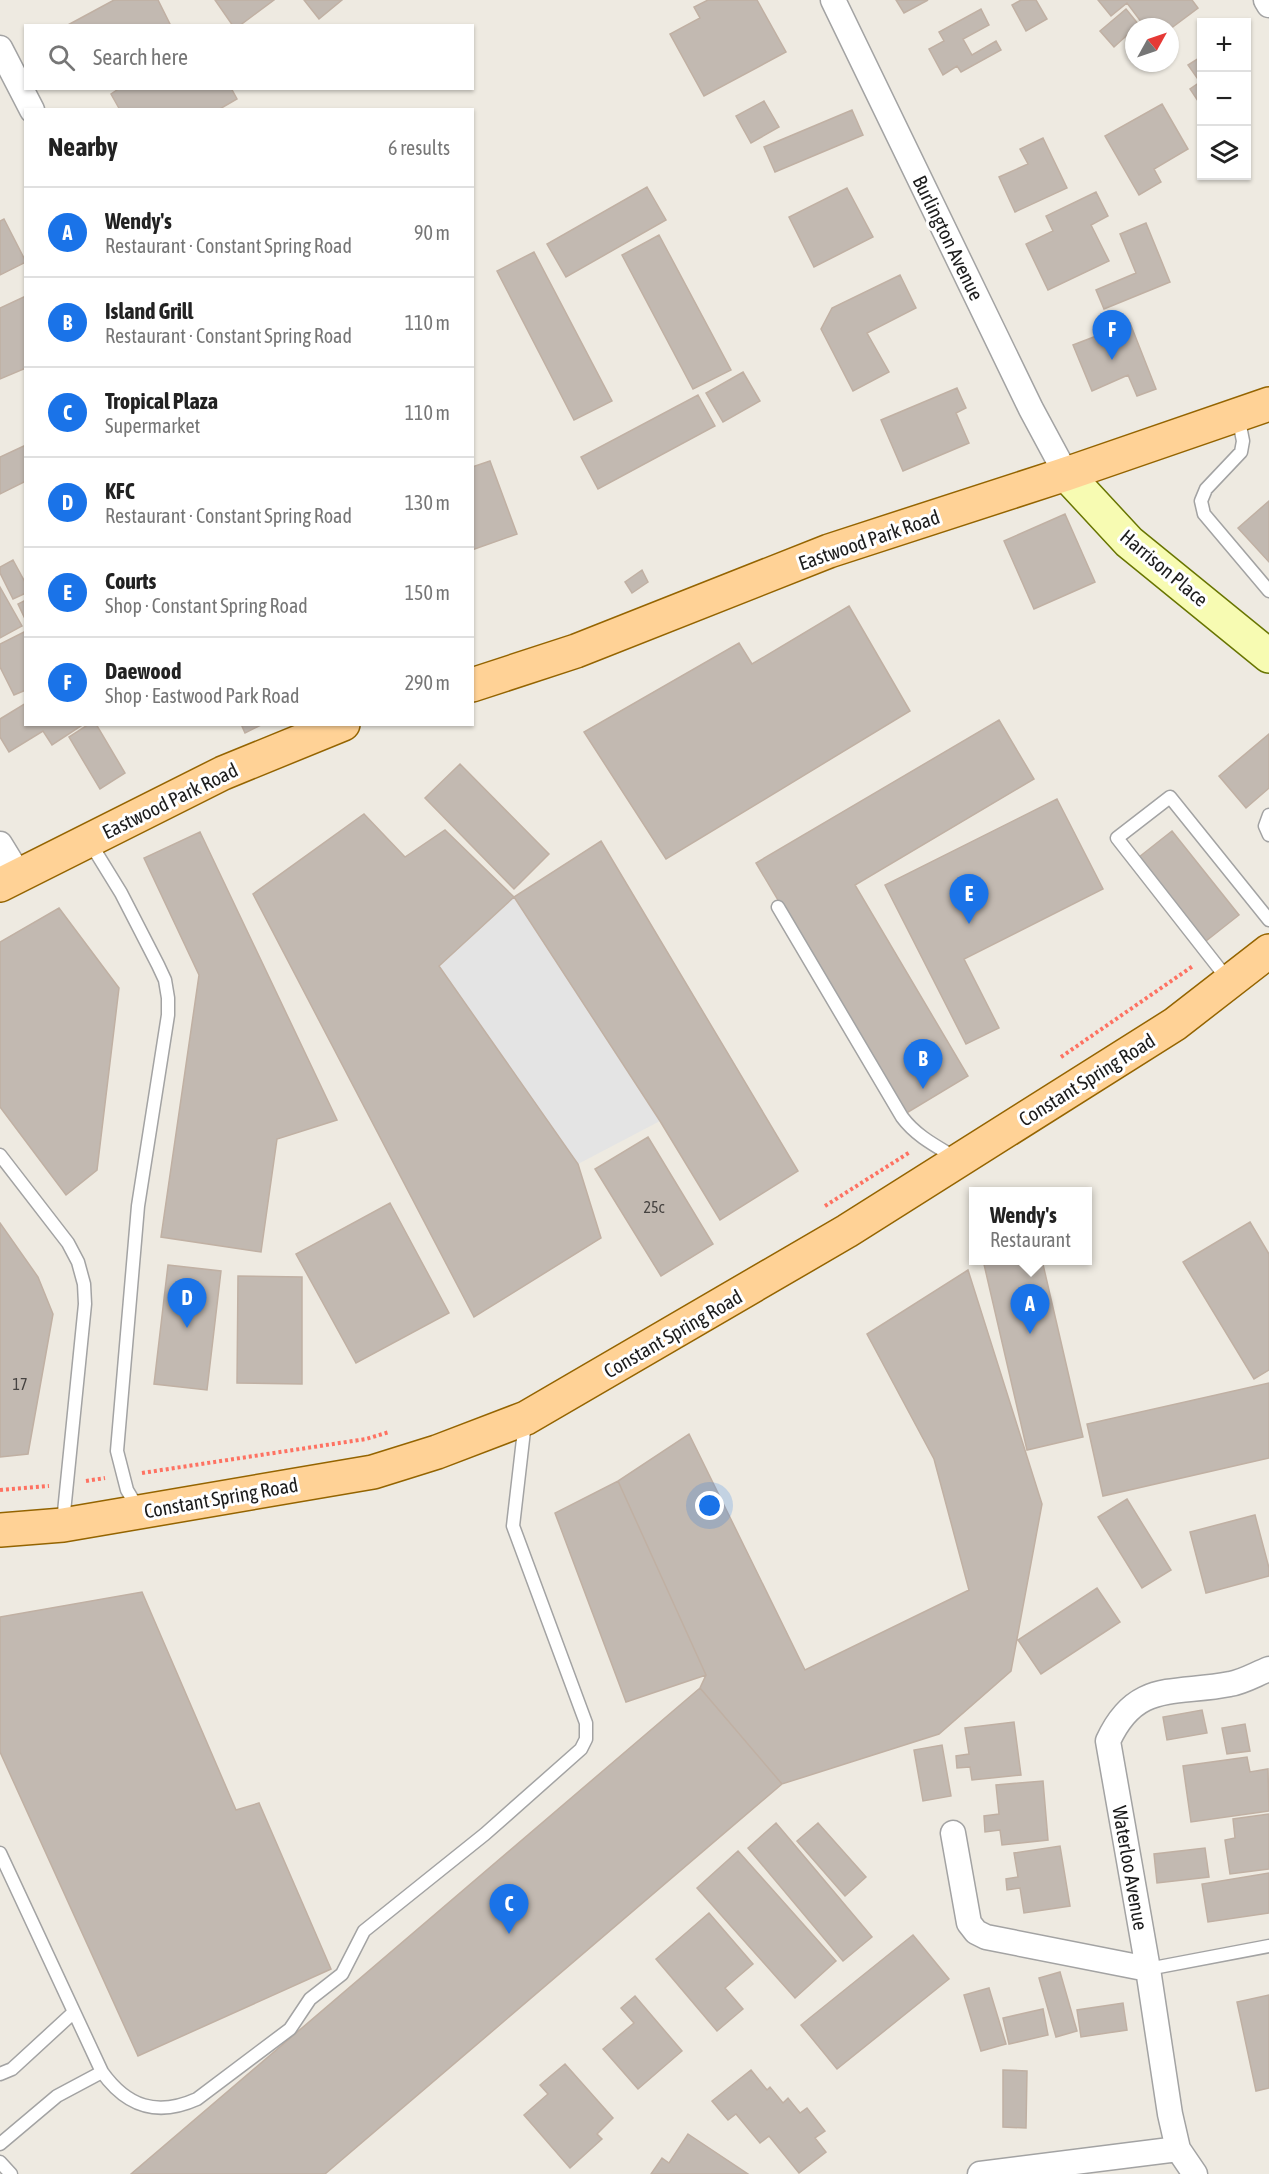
<!DOCTYPE html>
<meta charset="utf-8">
<style>
body{margin:0;font-family:"Asap Condensed",sans-serif;background:#f2f2f2;color:#222}
.controls{position:absolute;right:18px;top:18px;display:grid;overflow:hidden;border-radius:0px;box-shadow:0 2px 4px #0004}
.controls button{width:54px;height:54px;display:grid;place-items:center;padding:0;border:0;border-bottom:2px solid #e0e0e0;background:#fff;color:#222;font:30px sans-serif}
.compass{position:absolute;left:1125px;top:18px;width:54px;height:54px;border-radius:50%;background:#fff;box-shadow:0 2px 4px #0004;rotate:50deg}
.you{position:absolute;left:710px;top:1506px;width:21px;height:21px;margin:-15px;border:4px solid #fff;border-radius:50%;background:#1a73e8;box-shadow:0 0 0 9px #1a73e833}
.badge{display:grid;place-items:center;width:39px;height:39px;border-radius:50%;background:#1a73e8;color:#fff;font-size:20px;font-weight:700}
.pin{position:absolute;translate:-50% -50px;filter:drop-shadow(0 2px 3px #0008)}
.pin::after{content:'';position:absolute;top:32px;width:21px;height:18px;background:inherit;clip-path:polygon(0 0,100% 0,50% 100%)}
.popup{position:absolute;left:969px;top:1187px;width:123px;height:78px;box-sizing:border-box;display:grid;place-content:center;border-radius:0px;background:#fff;filter:drop-shadow(0 2px 4px #0005);font-size:20px;white-space:nowrap;color:#767676}
.popup b{font-size:22px;color:#222}
.popup::after{content:'';position:absolute;left:50%;top:100%;margin-left:-12px;border:12px solid transparent;border-top-color:#fff}
.list{margin:0;padding:0;list-style:none}
h2{display:flex;justify-content:space-between;align-items:center;height:78px;margin:0;padding:0 24px;font-size:26px}
h2 small{font-size:20px;font-weight:400;color:#767676}
.list li{display:grid;grid-template-columns:39px 1fr auto;gap:18px;align-items:center;box-sizing:border-box;height:90px;padding:0 24px;border-top:2px solid #e0e0e0}
.list b{display:block;font-size:22px;white-space:nowrap}
.list p{margin:0;font-size:20px;white-space:nowrap;color:#767676}
.list em{font-size:20px;font-style:normal;color:#767676}
.icon{flex:none;width:33px;height:33px;fill:none;stroke:currentColor;stroke-width:2;stroke-linecap:round;stroke-linejoin:round}
.map{position:relative;flex:none;width:1269px;height:2174px;overflow:hidden}
.search{position:absolute;background:#fff;box-shadow:0 2px 4px #0004;left:24px;top:24px;width:450px;height:66px;display:flex;align-items:center;gap:15px;box-sizing:border-box;padding:0 21px;border-radius:0px;color:#767676;font-size:22px}
.panel{position:absolute;background:#fff;box-shadow:0 2px 4px #0004;left:24px;top:108px;width:450px;height:618px;border-radius:0px}
.map>svg:first-child{display:block}
.parking{fill:#e4e4e4}
.building{fill:#c2b9b1;stroke:#c0b0a3;stroke-width:1.5}
.lines{fill:none;stroke-linecap:round;stroke-linejoin:round}
.lane-casing{stroke:#a3a3a3;stroke-width:15}
.street-casing{stroke:#a3a3a3;stroke-width:27}
.secondary-casing{stroke:#687501;stroke-width:36}
.primary-casing{stroke:#946400;stroke-width:36}
.path{stroke:#fe7262;stroke-width:4;stroke-dasharray:3 3;stroke-linecap:butt}
.lane{stroke:#fff;stroke-width:12}
.street{stroke:#fff;stroke-width:24}
.secondary{stroke:#f7fbb2;stroke-width:33}
.primary{stroke:#ffd296;stroke-width:33}
.labels{text-anchor:middle;stroke-width:6;stroke-linejoin:round;paint-order:stroke}
.number-label{font-size:16px;fill:#464341}
.street-label{font-size:20px;fill:#1c1c1c;stroke:#fff}
</style>
<div class="map">
<svg width="1269" height="2174" viewBox="0 0 1269 2174">
<rect width="100%" height="100%" fill="#eeeae1"/>
<!-- parking -->
<path class="parking" d="M 514,897 L 660,1121 L 578,1164 L 439,966 Z"/>
<!-- building -->
<path class="building" d="M 114,0 L 158,0 L 171,26 L 66,26 Z
M 215,0 L 274,0 L 239,26 L 233,26 Z
M 304,0 L 342,0 L 319,19 Z
M 708,0 L 757,0 L 786,52 L 704,96 L 670,34 L 700,18 L 694,7 Z
M 896,0 L 928,0 L 904,13 Z
M 1021,0 L 1036,0 L 1047,19 L 1026,31 L 1012,5 Z
M 1098,0 L 1192,0 L 1198,8 L 1170,29 L 1170,27 L 1145,27 L 1127,3 L 1111,16 Z
M 981,9 L 989,25 L 963,39 L 972,55 L 996,41 L 1001,50 L 961,72 L 957,66 L 943,75 L 929,49 L 944,41 L 939,32 Z
M 1126,9 L 1139,25 L 1134,27 L 1134,29 L 1114,47 L 1100,31 Z
M 1202,56 L 1202,107 L 1190,89 L 1200,82 L 1188,65 Z
M 120,88 L 231,88 L 237,99 L 218,110 L 120,110 L 111,94 Z
M 764,101 L 779,127 L 751,143 L 736,116 Z
M 1162,104 L 1188,149 L 1154,169 L 1161,182 L 1139,195 L 1105,136 Z
M 852,110 L 863,135 L 775,172 L 764,147 Z
M 1043,138 L 1067,188 L 1015,212 L 999,177 L 1028,164 L 1020,149 Z
M 647,187 L 666,220 L 566,277 L 547,244 Z
M 847,188 L 873,237 L 814,267 L 789,217 Z
M 1096,192 L 1108,216 L 1091,225 L 1109,261 L 1048,290 L 1026,244 L 1053,231 L 1046,216 Z
M 4,219 L 26,262 L 0,275 L 0,221 Z
M 1146,223 L 1170,282 L 1104,309 L 1096,290 L 1136,273 L 1120,234 Z
M 659,235 L 731,370 L 693,389 L 622,255 Z
M 534,252 L 612,401 L 574,420 L 497,271 Z
M 900,275 L 916,308 L 867,333 L 889,372 L 853,391 L 821,329 L 832,308 Z
M 26,296 L 26,368 L 0,379 L 0,308 Z
M 1130,323 L 1156,389 L 1137,396 L 1128,375 L 1092,391 L 1073,345 Z
M 743,372 L 760,401 L 723,422 L 706,393 Z
M 957,388 L 966,408 L 956,413 L 969,443 L 903,471 L 881,420 Z
M 698,395 L 715,426 L 598,489 L 581,457 Z
M 26,445 L 26,481 L 0,494 L 0,457 Z
M 490,461 L 517,534 L 472,550 L 472,467 Z
M 1269,501 L 1269,562 L 1238,528 Z
M 1065,514 L 1095,582 L 1034,609 L 1004,541 Z
M 13,560 L 26,584 L 26,593 L 13,599 L 0,573 L 0,567 Z
M 642,570 L 648,582 L 632,593 L 625,582 Z
M 0,587 L 22,626 L 0,638 Z
M 26,600 L 26,621 L 18,604 Z
M 849,606 L 910,711 L 666,859 L 584,732 L 739,643 L 752,664 Z
M 26,631 L 26,690 L 14,695 L 0,667 L 0,644 Z
M 26,703 L 26,724 L 84,724 L 52,745 L 43,731 L 9,752 L 0,737 L 0,719 Z
M 999,720 L 1034,779 L 855,885 L 968,1076 L 905,1114 L 756,863 Z
M 89,724 L 96,724 L 125,773 L 100,789 L 69,737 Z
M 241,724 L 263,724 L 245,733 Z
M 1269,734 L 1269,788 L 1246,808 L 1219,776 Z
M 460,764 L 549,854 L 514,889 L 425,798 Z
M 1057,799 L 1103,889 L 964,959 L 999,1028 L 966,1044 L 885,885 Z
M 364,814 L 405,857 L 445,830 L 514,897 L 439,966 L 578,1164 L 601,1238 L 474,1317 L 253,894 Z
M 1172,831 L 1239,915 L 1206,941 L 1139,857 Z
M 200,832 L 337,1120 L 277,1139 L 261,1252 L 161,1237 L 199,975 L 144,858 Z
M 601,841 L 798,1171 L 720,1220 L 660,1121 L 514,897 Z
M 59,908 L 119,988 L 97,1170 L 66,1195 L 0,1107 L 0,942 Z
M 648,1137 L 713,1244 L 661,1276 L 595,1169 Z
M 390,1203 L 449,1313 L 356,1363 L 296,1254 Z
M 1250,1222 L 1269,1254 L 1269,1370 L 1254,1379 L 1183,1262 Z
M 0,1223 L 38,1277 L 53,1314 L 28,1454 L 0,1457 Z
M 983,1260 L 1042,1260 L 1083,1437 L 1027,1450 Z
M 168,1265 L 221,1271 L 207,1390 L 154,1384 Z
M 968,1270 L 1042,1504 L 1011,1671 L 939,1734 L 782,1784 L 700,1688 L 706,1675 L 618,1481 L 689,1434 L 805,1670 L 969,1590 L 934,1459 L 867,1334 Z
M 238,1276 L 302,1277 L 302,1384 L 237,1383 Z
M 1269,1383 L 1269,1458 L 1103,1496 L 1087,1424 Z
M 618,1481 L 706,1675 L 626,1702 L 555,1513 Z
M 1127,1499 L 1171,1570 L 1142,1588 L 1098,1517 Z
M 1255,1515 L 1269,1568 L 1269,1576 L 1206,1593 L 1190,1532 Z
M 1097,1588 L 1120,1622 L 1041,1674 L 1018,1640 Z
M 142,1592 L 236,1810 L 259,1803 L 331,1969 L 138,2056 L 0,1752 L 0,1617 Z
M 700,1688 L 782,1784 L 325,2174 L 131,2174 Z
M 1202,1710 L 1207,1733 L 1167,1740 L 1163,1717 Z
M 1014,1722 L 1021,1775 L 972,1780 L 970,1767 L 957,1768 L 956,1756 L 969,1754 L 965,1728 Z
M 1245,1724 L 1250,1751 L 1227,1754 L 1222,1728 Z
M 942,1745 L 951,1796 L 923,1801 L 914,1750 Z
M 1247,1757 L 1250,1772 L 1268,1769 L 1269,1811 L 1191,1822 L 1183,1766 Z
M 1043,1781 L 1048,1840 L 1002,1845 L 1000,1830 L 985,1832 L 984,1816 L 999,1814 L 996,1785 Z
M 1269,1814 L 1269,1869 L 1230,1874 L 1225,1840 L 1235,1838 L 1233,1819 Z
M 776,1823 L 872,1937 L 843,1961 L 748,1848 Z
M 818,1823 L 866,1877 L 845,1896 L 797,1841 Z
M 1060,1846 L 1070,1906 L 1024,1913 L 1020,1888 L 1007,1890 L 1006,1879 L 1018,1877 L 1014,1853 Z
M 1205,1848 L 1209,1877 L 1157,1883 L 1154,1854 Z
M 738,1851 L 836,1961 L 795,1998 L 697,1888 Z
M 1269,1873 L 1269,1913 L 1208,1922 L 1202,1884 Z
M 709,1913 L 753,1964 L 725,1988 L 743,2009 L 717,2031 L 656,1959 Z
M 913,1935 L 949,1979 L 837,2069 L 801,2025 Z
M 1060,1972 L 1077,2031 L 1056,2037 L 1039,1978 Z
M 989,1988 L 1006,2044 L 981,2051 L 964,1995 Z
M 1269,1995 L 1269,2088 L 1256,2091 L 1237,2002 Z
M 635,1996 L 682,2051 L 638,2089 L 603,2049 L 634,2023 L 621,2008 Z
M 1123,2003 L 1127,2030 L 1081,2037 L 1077,2010 Z
M 1043,2009 L 1048,2035 L 1009,2044 L 1003,2018 Z
M 565,2064 L 613,2118 L 597,2134 L 602,2139 L 570,2168 L 524,2115 L 548,2094 L 540,2085 Z
M 751,2070 L 767,2090 L 770,2087 L 783,2103 L 788,2098 L 800,2113 L 807,2108 L 825,2131 L 815,2138 L 826,2152 L 799,2173 L 769,2136 L 760,2143 L 736,2114 L 728,2120 L 712,2101 Z
M 1003,2070 L 1027,2071 L 1026,2128 L 1003,2127 Z
M 688,2134 L 748,2174 L 651,2174 L 662,2158 L 669,2163 Z"/>
<g class="lines">
<defs>
<path id="lane" d="M 1238,416 L 1243,441 L 1241,452 L 1206,489 L 1201,501 L 1204,514 L 1269,591
M 1269,815 L 1265,826 L 1269,835
M 89,841 L 121,893 L 158,965 L 165,980 L 168,998 L 168,1015 L 138,1206 L 117,1451 L 127,1490 L 139,1510
M 778,907 L 902,1117 C 916,1136 936,1146 956,1158
M 1229,981 L 1117,838 L 1170,797 L 1269,920
M 0,1155 L 68,1243 L 78,1262 L 84,1284 L 85,1304 L 63,1522
M 0,1853 L 102,2072 C 127,2107 157,2117 197,2099 L 290,2029 L 310,1999 L 342,1974 L 364,1931 L 485,1834 L 581,1749 L 586,1739 L 586,1723 L 513,1526 L 525,1422
M 1148,1969 L 1269,1946
M 0,2074 L 12,2069 L 74,2012
M 0,2144 L 57,2096 L 102,2072
M 0,2162 L 11,2174"/>
<path id="street" d="M 833,0 L 1031,409 L 1066,474
M 1266,0 L 1269,5
M 0,48 L 32,110
M 0,844 L 19,875
M 953,1833 L 969,1923 L 976,1932 L 986,1937 L 1148,1969
M 980,2174 L 1178,2149
M 1195,2174 L 1178,2149 L 1170,2114 L 1148,1969 L 1108,1741 C 1136,1680 1174,1695 1230,1684 C 1243,1682 1256,1674 1269,1669"/>
<path id="secondary" d="M 1066,474 L 1129,542 L 1269,656"/>
<path id="primary" d="M 472,685 L 576,651 L 829,551 L 1066,474 L 1269,404
M 0,885 L 223,773 L 343,724
M 0,1530 L 63,1525 L 373,1472 L 437,1452 L 526,1418 L 847,1231 L 1175,1024 L 1269,951"/>
</defs>
<!-- lane casing -->
<use href="#lane" class="lane-casing"/>
<!-- street casing -->
<use href="#street" class="street-casing"/>
<!-- secondary casing -->
<use href="#secondary" class="secondary-casing"/>
<!-- primary casing -->
<use href="#primary" class="primary-casing"/>
<!-- path -->
<path class="path" d="M 1061,1057 L 1193,966
M 825,1206 L 910,1152
M 142,1473 L 366,1439 L 389,1432
M 86,1481 L 105,1478
M 0,1490 L 49,1486"/>
<!-- lane -->
<use href="#lane" class="lane"/>
<!-- street -->
<use href="#street" class="street"/>
<!-- secondary -->
<use href="#secondary" class="secondary"/>
<!-- primary -->
<use href="#primary" class="primary"/>
</g>
<g class="labels">
<!-- number labels -->
<g class="number-label">
<text x="654" y="1213">25c</text>
<text x="20" y="1390">17</text>
</g>
<!-- street labels -->
<g class="street-label">
<text transform="translate(948 238) rotate(64)" y="7">Burlington Avenue</text>
<text transform="translate(869 540) rotate(-19)" y="7">Eastwood Park Road</text>
<text transform="translate(1164 568) rotate(40)" y="7">Harrison Place</text>
<text transform="translate(170 801) rotate(-26)" y="7">Eastwood Park Road</text>
<text transform="translate(1087 1080) rotate(-32)" y="7">Constant Spring Road</text>
<text transform="translate(673 1334) rotate(-30)" y="7">Constant Spring Road</text>
<text transform="translate(221 1498) rotate(-10)" y="7">Constant Spring Road</text>
<text transform="translate(1130 1868) rotate(80)" y="7">Waterloo Avenue</text>
</g>
</g>
</svg>
<div class="controls">
<button>+</button>
<button>−</button>
<button><svg class="icon" aria-label="layers" viewBox="0 0 24 24"><path d="M12 4l9 5-9 5-9-5zM3 14l9 5 9-5"/></svg></button>
</div>
<svg class="compass" viewBox="-18 -18 36 36"><path d="M0-13l5 13h-10z" fill="#e53935"/><path d="M0 13l5-13h-10z" fill="#767676"/></svg>
<div class="you"></div>
<div class="pin badge" style="left:1030px;top:1334px">A</div>
<div class="popup"><b>Wendy's</b>Restaurant</div>
<div class="pin badge" style="left:923px;top:1089px">B</div>
<div class="pin badge" style="left:509px;top:1934px">C</div>
<div class="pin badge" style="left:187px;top:1328px">D</div>
<div class="pin badge" style="left:969px;top:924px">E</div>
<div class="pin badge" style="left:1112px;top:360px">F</div>
<div class="search"><svg class="icon" aria-label="search" viewBox="0 0 24 24"><circle cx="10" cy="10" r="6"/><path d="M15 15l6 6"/></svg>Search here</div>
<section class="panel">
<h2>Nearby<small>6 results</small></h2>
<ul class="list">
<li><span class="badge">A</span><div><b>Wendy's</b><p>Restaurant · Constant Spring Road</p></div><em>90 m</em></li>
<li><span class="badge">B</span><div><b>Island Grill</b><p>Restaurant · Constant Spring Road</p></div><em>110 m</em></li>
<li><span class="badge">C</span><div><b>Tropical Plaza</b><p>Supermarket</p></div><em>110 m</em></li>
<li><span class="badge">D</span><div><b>KFC</b><p>Restaurant · Constant Spring Road</p></div><em>130 m</em></li>
<li><span class="badge">E</span><div><b>Courts</b><p>Shop · Constant Spring Road</p></div><em>150 m</em></li>
<li><span class="badge">F</span><div><b>Daewood</b><p>Shop · Eastwood Park Road</p></div><em>290 m</em></li>
</ul>
</section>
</div>
